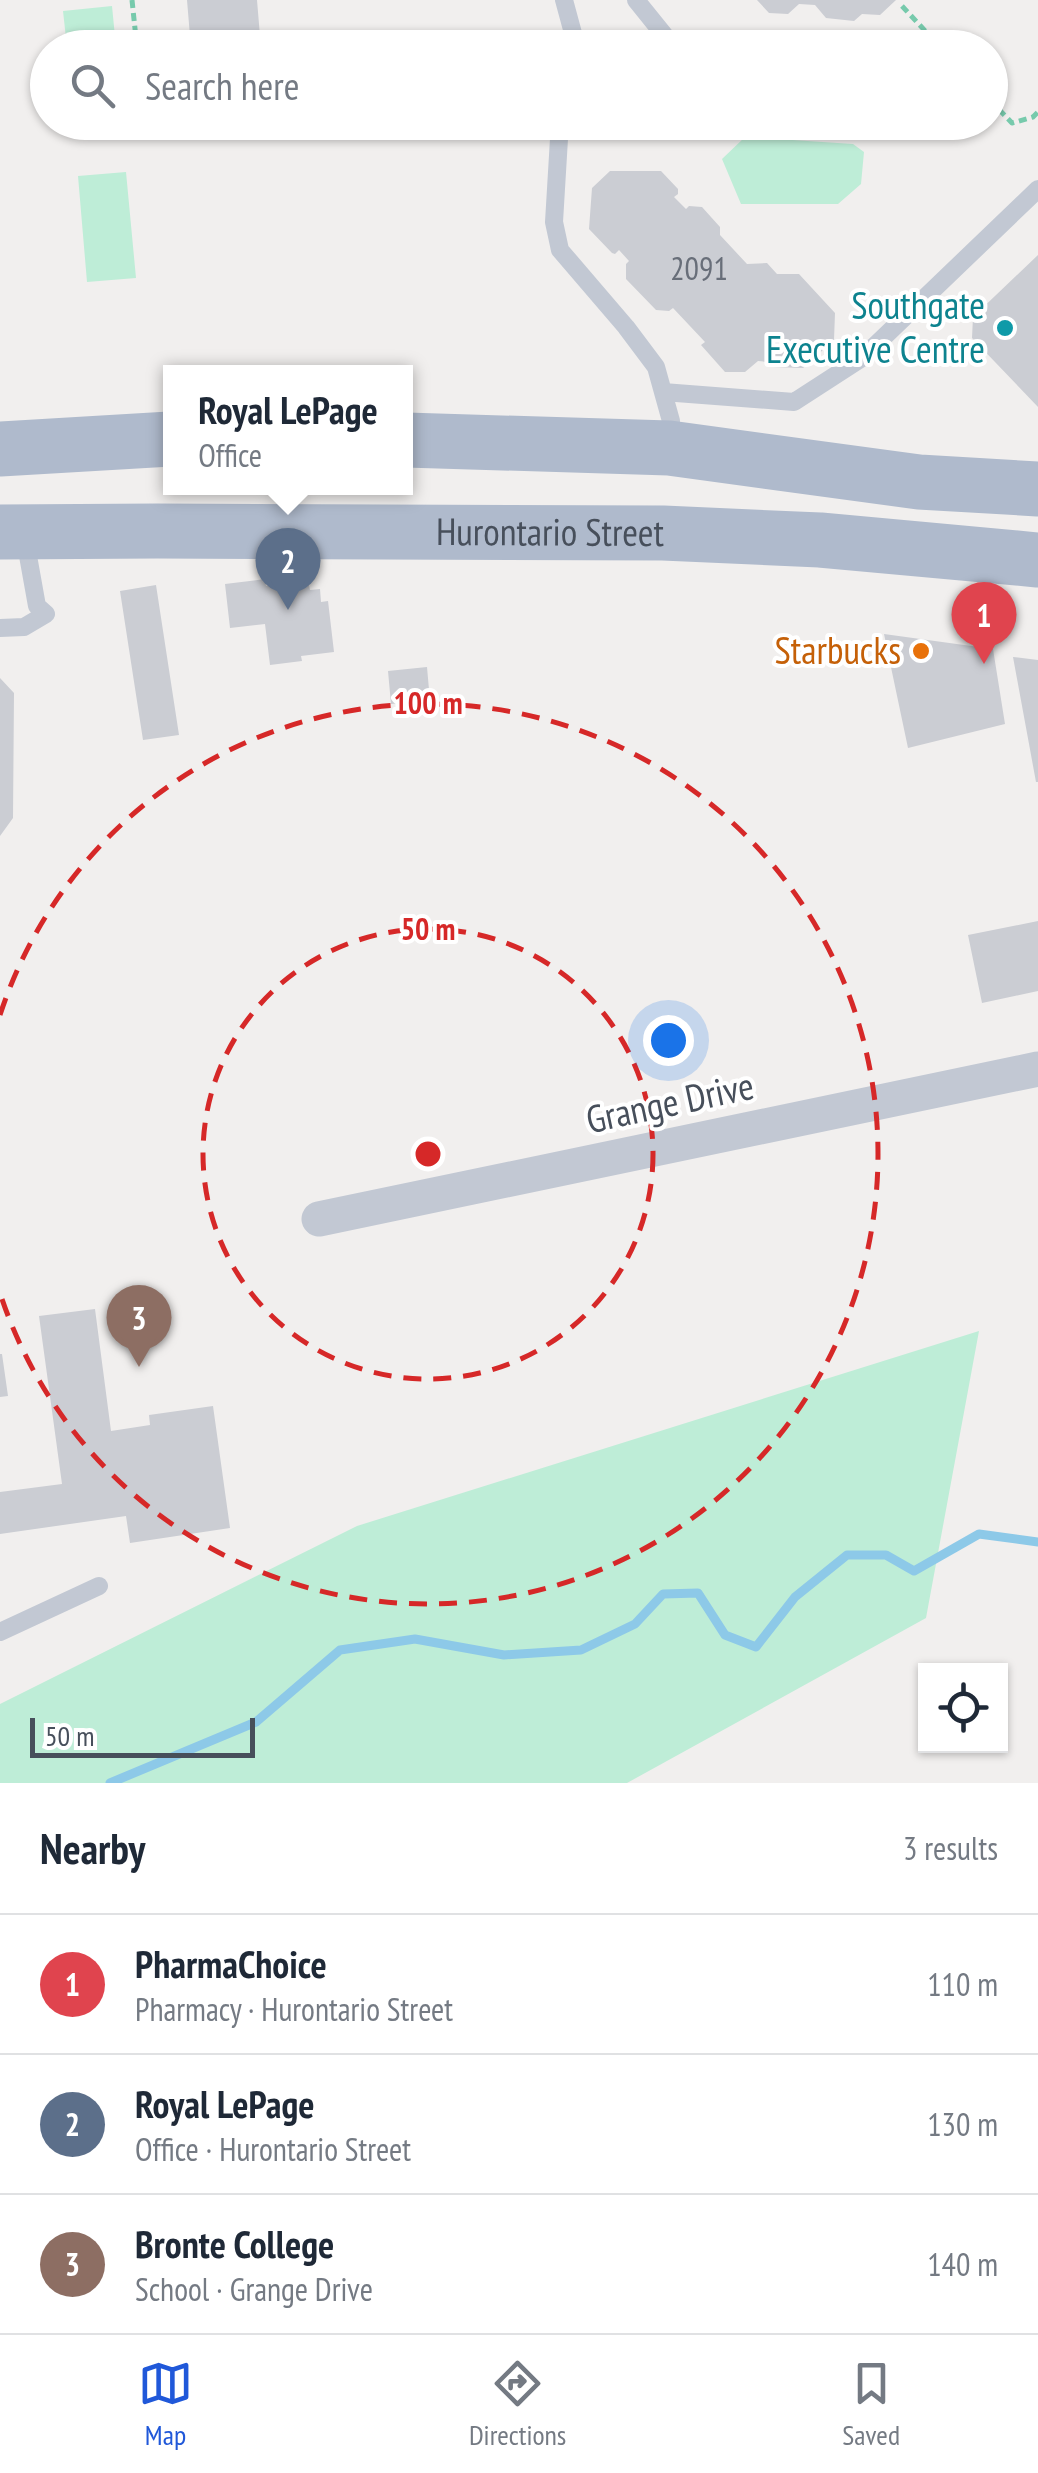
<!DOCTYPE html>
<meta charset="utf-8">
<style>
body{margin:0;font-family:"PT Sans Narrow",sans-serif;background:#f2f2f3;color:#1f2937}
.controls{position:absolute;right:30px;bottom:30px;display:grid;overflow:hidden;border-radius:0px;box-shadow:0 2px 8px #0004}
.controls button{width:90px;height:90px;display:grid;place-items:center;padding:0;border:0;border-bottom:2px solid #e0e1e3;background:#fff;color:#1f2937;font:50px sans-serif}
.scale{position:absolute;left:30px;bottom:25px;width:225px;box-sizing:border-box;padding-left:10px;border:5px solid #474f5b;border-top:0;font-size:28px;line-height:35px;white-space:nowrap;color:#474f5b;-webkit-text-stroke:8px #fff;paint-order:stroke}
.you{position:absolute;left:668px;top:1040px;width:35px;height:35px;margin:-25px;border:8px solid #fff;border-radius:50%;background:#1a73e8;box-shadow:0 0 0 15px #1a73e833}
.badge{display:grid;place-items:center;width:65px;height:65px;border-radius:50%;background:#2058d9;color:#fff;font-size:32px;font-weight:700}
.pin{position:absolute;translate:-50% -82px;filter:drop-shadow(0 2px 5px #0008)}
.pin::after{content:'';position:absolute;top:52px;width:35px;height:30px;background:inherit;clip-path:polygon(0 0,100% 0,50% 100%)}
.popup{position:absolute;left:163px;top:365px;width:250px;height:130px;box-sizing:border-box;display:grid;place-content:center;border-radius:0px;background:#fff;filter:drop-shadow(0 2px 8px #0005);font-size:32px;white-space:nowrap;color:#747a83}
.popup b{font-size:38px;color:#1f2937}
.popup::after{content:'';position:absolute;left:50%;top:100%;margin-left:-20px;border:20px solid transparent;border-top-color:#fff}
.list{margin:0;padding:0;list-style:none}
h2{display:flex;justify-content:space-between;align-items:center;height:130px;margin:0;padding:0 40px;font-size:42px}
h2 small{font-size:32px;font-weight:400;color:#747a83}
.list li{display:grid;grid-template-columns:65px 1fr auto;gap:30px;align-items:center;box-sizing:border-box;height:140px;padding:0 40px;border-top:2px solid #e0e1e3}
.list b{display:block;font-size:38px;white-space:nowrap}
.list p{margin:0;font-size:32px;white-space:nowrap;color:#747a83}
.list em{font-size:32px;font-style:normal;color:#747a83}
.icon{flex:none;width:55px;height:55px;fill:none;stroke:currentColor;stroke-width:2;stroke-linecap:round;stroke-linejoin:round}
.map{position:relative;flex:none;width:1038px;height:1783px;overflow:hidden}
.search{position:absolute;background:#fff;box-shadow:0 2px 8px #0004;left:30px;right:30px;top:30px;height:110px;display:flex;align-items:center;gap:25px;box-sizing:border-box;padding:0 35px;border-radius:55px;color:#747a83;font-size:38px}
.sheet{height:550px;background:#fff}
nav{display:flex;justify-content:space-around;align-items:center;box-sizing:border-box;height:140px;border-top:2px solid #e0e1e3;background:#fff;font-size:28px;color:#747a83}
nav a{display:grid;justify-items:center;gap:5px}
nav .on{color:#2058d9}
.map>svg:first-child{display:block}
.green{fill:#beedd7}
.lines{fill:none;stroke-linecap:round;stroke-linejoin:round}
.stream{stroke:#8dc9e8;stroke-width:9}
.building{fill:#cbcdd3}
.path{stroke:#77caac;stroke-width:5;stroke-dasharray:8 5;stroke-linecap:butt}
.service{stroke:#c2c8d3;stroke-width:18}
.minor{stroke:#c2c8d3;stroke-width:35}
.primary{stroke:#afbacc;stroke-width:55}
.ring{fill:none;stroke:#d62828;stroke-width:5;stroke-dasharray:18 12}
.culture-dot{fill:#0f9aa8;stroke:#fff;stroke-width:4}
.food-dot{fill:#e8710a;stroke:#fff;stroke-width:4}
.labels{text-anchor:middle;stroke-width:8;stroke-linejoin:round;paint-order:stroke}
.number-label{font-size:32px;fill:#686e79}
.culture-label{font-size:38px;fill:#0d838f;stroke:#fff;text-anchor:end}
.street-label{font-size:38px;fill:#474f5b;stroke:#fff}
.food-label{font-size:38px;fill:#c56008;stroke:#fff;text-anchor:end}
.centre{fill:#d62828;stroke:#fff;stroke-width:5}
.ring-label{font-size:30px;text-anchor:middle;font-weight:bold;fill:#d62828;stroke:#fff;stroke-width:8;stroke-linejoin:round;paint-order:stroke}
</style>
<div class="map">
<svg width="1038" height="1783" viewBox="0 0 1038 1783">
<rect width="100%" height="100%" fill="#f1efee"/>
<!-- green -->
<path class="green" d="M 112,6 L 116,47 L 67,47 L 63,11 Z
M 745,137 L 853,144 L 864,152 L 861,184 L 838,204 L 741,204 L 722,159 Z
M 126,172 L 136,278 L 87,282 L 78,176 Z
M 979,1331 L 926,1618 L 627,1783 L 0,1783 L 0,1704 L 357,1526 Z"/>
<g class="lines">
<!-- stream -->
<path class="stream" d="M 110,1783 L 256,1722 L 340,1650 L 415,1639 L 504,1655 L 581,1650 L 635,1624 L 663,1594 L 698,1593 L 725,1635 L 756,1647 L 795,1597 L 847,1555 L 886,1555 L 914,1571 L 979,1534 L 1038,1542"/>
</g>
<!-- building -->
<path class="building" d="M 187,0 L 257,0 L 261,48 L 191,48 Z
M 757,0 L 896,0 L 880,15 L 862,14 L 854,21 L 826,18 L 815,5 L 799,4 L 788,14 L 769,13 Z
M 610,171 L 661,171 L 678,189 L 678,194 L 674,197 L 686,209 L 689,206 L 702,207 L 720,227 L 720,235 L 747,264 L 767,263 L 777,274 L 799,274 L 835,313 L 834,340 L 803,368 L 773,367 L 768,362 L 758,361 L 745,372 L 725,372 L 701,345 L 705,342 L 673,308 L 669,311 L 656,310 L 626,279 L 626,264 L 629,261 L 619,250 L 615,254 L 612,253 L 589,229 L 592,188 Z
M 1038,255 L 1038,407 L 972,338 L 973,317 Z
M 265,579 L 266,586 L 308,581 L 310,590 L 320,589 L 321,602 L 328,601 L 334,652 L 301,656 L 302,661 L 270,665 L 265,624 L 230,628 L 225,584 Z
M 156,585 L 179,735 L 143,740 L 120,591 Z
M 884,634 L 993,649 L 1005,724 L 908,748 Z
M 1013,657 L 1038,660 L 1038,782 L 1036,782 Z
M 427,667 L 430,701 L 391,704 L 388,671 Z
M 0,678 L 14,693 L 13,818 L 0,836 Z
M 1038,921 L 1038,991 L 982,1003 L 968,935 Z
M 95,1309 L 111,1431 L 150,1425 L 149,1415 L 213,1406 L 230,1528 L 130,1543 L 126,1516 L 0,1534 L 0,1492 L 62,1484 L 39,1316 Z
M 0,1354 L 2,1354 L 8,1396 L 0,1397 Z"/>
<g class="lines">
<!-- path -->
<path class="path" d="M 132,0 L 137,48
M 902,6 L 941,48
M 324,48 L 380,42
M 990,100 L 1012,123 L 1033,117 L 1038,112"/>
<!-- service -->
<path class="service" d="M 564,0 L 577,48
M 636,0 L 669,41
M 560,122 L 554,222 L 560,250 L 626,327 L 656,367 L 671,421 L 669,443
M 663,392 L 794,402 L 862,358 L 1038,189
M 0,628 L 24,627 L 46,614 L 37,606 L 25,539
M 0,1632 L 99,1586"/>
<!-- minor -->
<path class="minor" d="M 319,1219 L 1038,1069"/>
<!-- primary -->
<g class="primary">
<path d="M 406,440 L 669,448 L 919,482 L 1038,489"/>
<path d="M 0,449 L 170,439"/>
<path id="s1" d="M 0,532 L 157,531 L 663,533 L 820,540 L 1038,560"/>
</g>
</g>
<!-- distance rings -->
<g class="ring">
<circle cx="428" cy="1154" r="225"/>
<path d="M0 1015A450 450 0 1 1 0 1293"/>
</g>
<!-- markers -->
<circle class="culture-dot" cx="1005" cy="328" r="10"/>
<circle class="food-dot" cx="921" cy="651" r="10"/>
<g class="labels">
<!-- number labels -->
<g class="number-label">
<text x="699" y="280">2091</text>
</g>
<!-- culture labels -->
<g class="culture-label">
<text x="985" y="319">Southgate<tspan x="985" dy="44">Executive Centre</tspan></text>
</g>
<!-- street labels -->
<g class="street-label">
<text dy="13" stroke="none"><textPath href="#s1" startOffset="550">Hurontario Street</textPath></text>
<text transform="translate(670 1103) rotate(-12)" y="13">Grange Drive</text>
</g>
<!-- food labels -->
<g class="food-label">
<text x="901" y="664">Starbucks</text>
</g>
</g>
<circle cx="428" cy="1154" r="15" class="centre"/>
<g class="ring-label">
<text x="428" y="714">100 m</text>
<text x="428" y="940">50 m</text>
</g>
</svg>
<div class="controls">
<button><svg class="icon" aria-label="locate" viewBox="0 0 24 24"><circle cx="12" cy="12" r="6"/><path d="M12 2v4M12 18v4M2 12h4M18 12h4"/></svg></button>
</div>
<div class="scale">50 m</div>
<div class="you"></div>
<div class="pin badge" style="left:984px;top:664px;background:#e0444e">1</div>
<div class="pin badge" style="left:288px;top:610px;background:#5c6f8a">2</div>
<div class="popup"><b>Royal LePage</b>Office</div>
<div class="pin badge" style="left:139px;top:1367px;background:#8d6e63">3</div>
<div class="search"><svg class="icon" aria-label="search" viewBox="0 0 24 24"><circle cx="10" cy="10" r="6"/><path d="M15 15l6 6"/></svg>Search here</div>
</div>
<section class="sheet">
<h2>Nearby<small>3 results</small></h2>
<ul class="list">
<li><span class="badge" style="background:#e0444e">1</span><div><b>PharmaChoice</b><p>Pharmacy · Hurontario Street</p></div><em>110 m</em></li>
<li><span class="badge" style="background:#5c6f8a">2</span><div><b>Royal LePage</b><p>Office · Hurontario Street</p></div><em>130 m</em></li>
<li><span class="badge" style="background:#8d6e63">3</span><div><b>Bronte College</b><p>School · Grange Drive</p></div><em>140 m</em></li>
</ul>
</section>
<nav>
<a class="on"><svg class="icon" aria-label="map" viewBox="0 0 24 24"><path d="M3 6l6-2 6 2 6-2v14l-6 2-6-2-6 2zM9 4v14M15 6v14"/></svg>Map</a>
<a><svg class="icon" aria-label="directions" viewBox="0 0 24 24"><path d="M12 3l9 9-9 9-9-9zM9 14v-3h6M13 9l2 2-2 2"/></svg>Directions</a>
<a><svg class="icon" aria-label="saved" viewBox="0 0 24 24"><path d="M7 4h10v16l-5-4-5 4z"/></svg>Saved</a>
</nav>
